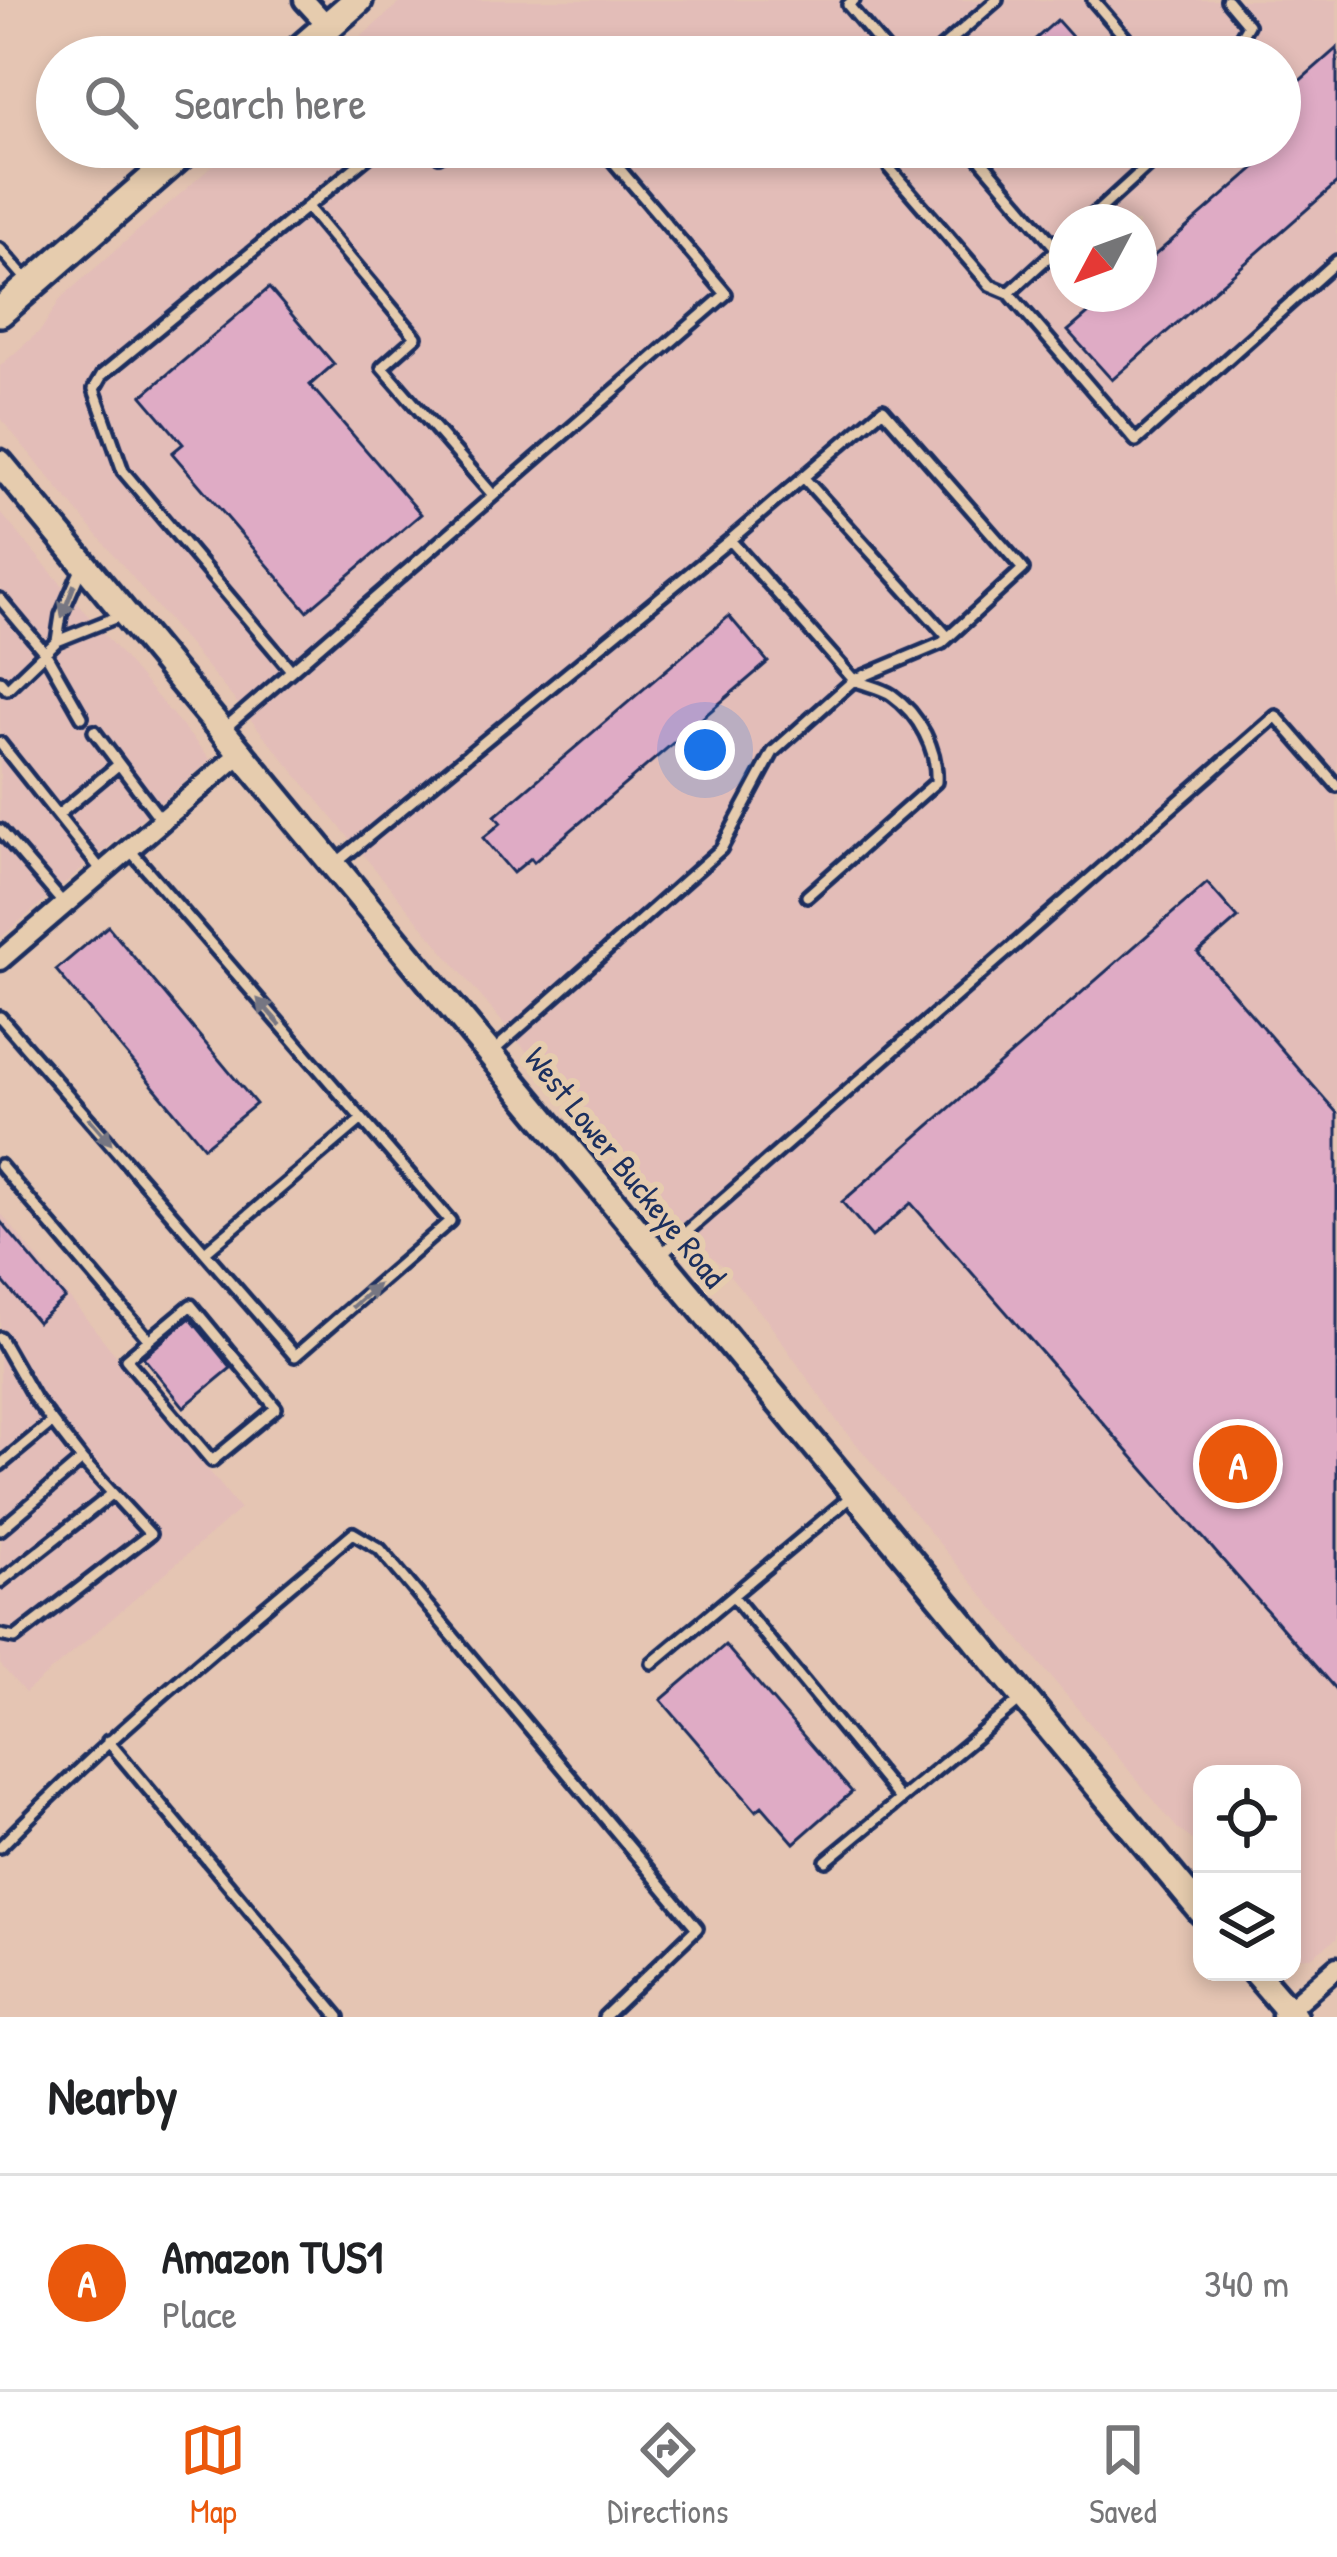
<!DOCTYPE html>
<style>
body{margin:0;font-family:"Patrick Hand",sans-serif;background:#f6f6f6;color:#202124}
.controls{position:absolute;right:36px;bottom:36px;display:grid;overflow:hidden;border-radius:24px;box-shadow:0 6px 18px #0003}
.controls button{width:108px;height:108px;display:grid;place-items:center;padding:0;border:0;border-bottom:3px solid #e0e0e0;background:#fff;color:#202124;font:60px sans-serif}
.compass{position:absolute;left:1049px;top:204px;width:108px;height:108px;border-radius:50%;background:#fff;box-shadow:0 6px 18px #0003;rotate:229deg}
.you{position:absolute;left:705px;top:750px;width:42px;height:42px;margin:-30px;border:9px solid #fff;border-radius:50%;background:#1a73e8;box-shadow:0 0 0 18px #1a73e833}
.badge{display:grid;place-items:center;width:78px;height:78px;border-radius:50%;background:#ea580c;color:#fff;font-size:39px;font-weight:700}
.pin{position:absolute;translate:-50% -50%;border:6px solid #fff;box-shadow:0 3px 12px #0006}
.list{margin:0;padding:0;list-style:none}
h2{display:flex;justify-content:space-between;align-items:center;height:156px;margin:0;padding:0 48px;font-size:51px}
h2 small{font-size:39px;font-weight:400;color:#757577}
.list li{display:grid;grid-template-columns:78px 1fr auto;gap:36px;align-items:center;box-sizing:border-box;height:216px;padding:0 48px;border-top:3px solid #e0e0e0}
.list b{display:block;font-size:45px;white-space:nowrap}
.list p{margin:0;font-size:39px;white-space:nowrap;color:#757577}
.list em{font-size:39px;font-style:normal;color:#757577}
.icon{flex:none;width:66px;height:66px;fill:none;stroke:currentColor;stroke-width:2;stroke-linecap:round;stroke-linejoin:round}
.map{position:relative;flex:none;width:1337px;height:2017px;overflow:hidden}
.search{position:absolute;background:#fff;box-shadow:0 6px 18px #0003;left:36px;right:36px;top:36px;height:132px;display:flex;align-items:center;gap:30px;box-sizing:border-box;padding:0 42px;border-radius:66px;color:#757577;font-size:45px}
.sheet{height:372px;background:#fff}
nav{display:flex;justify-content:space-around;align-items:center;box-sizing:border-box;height:168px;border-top:3px solid #e0e0e0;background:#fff;font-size:33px;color:#757577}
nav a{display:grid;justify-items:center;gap:6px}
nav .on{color:#ea580c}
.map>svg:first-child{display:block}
.built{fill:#e3bdb8;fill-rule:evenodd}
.building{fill:#dfabc5;stroke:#1b2f5e;stroke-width:3}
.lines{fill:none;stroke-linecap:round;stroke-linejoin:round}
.service-casing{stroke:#1b2f5e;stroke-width:18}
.minor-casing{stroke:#1b2f5e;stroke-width:27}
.secondary-casing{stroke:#1b2f5e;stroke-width:33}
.primary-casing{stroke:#1b2f5e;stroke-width:36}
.service{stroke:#e6ccae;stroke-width:9}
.minor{stroke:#e6ccae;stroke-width:18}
.secondary{stroke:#e6ccae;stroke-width:24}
.primary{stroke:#e6ccae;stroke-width:27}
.oneway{fill:#767682}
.labels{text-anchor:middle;stroke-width:12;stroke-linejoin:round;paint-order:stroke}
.street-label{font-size:33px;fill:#1b2f5e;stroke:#e6ccae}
</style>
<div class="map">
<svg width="1337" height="2017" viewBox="0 0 1337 2017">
<rect width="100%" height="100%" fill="#e5c5b3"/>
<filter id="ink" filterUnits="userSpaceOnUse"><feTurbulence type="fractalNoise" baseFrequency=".00833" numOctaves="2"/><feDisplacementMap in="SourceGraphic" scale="24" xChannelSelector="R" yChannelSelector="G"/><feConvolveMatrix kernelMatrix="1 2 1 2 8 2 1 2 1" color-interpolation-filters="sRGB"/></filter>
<g filter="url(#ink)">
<!-- built -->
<path class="built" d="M 403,0 L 1337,0 L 1337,1938 L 1311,1957 L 1292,1958 L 1292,1774 L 1202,1774 L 1202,1847 L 1178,1829 L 837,1421 L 766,1319 L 720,1264 L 661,1212 L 621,1165 L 0,418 L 0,366 L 41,330 L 61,298 L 234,147 L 1280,147 L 1280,57 L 338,57 ZM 1067,222 L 1139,222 L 1139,294 L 1067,294 Z
M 0,512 L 211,760 L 0,938 Z
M 0,1212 L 240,1509 L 25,1693 L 0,1664 Z"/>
<!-- building -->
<path class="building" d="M 1057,20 L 1090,57 L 1015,57 Z
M 1337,48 L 1337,183 L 1112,380 L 1068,331 L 1111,294 L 1139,294 L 1139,269 L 1265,159 L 1254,147 L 1280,147 L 1280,98 Z
M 269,288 L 334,364 L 310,385 L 421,514 L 307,611 L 172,453 L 183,444 L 142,396 Z
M 729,616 L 768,662 L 534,862 L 531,858 L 513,873 L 483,838 L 501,823 L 495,816 Z
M 1207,883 L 1238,918 L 1198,953 L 1337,1113 L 1337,1691 L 911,1203 L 872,1237 L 842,1202 Z
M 108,926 L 256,1104 L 204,1147 L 56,970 Z
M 0,1221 L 65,1298 L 37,1322 L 0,1278 Z
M 190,1318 L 231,1368 L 184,1407 L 143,1357 Z
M 725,1645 L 852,1792 L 794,1843 L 762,1806 L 756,1811 L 661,1700 Z"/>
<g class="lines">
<defs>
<path id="service" d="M 854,0 L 848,5 L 892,57
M 1093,0 L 1142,57
M 1227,0 L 1248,25 L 1229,57
M 931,57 L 997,0
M 432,147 L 439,156 L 449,147
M 970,147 L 1057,249
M 890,169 L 990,285 L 1009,293
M 307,207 L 416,337 L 382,367 L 493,495
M 1086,222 L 1168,147
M 1067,240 L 1009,293 L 1136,441 L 1337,261
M 0,249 L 28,281
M 803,477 L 948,637
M 730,540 L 883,409 L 1023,569 L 942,643 L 854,680 C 865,685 882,688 892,695 C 919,714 938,750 936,782 L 807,896
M 0,599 L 46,654 L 82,717
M 57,641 L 61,615 L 82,567
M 291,670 L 123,471 L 94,389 L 102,375 L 380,147
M 0,681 L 7,689 L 57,641 L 122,615
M 224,729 L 726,294 L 601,147
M 94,731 L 162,821
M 0,743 L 101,870
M 58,815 L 118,765
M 0,830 L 63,903
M 335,864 L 730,540 L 854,680 L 773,752 L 721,849 L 490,1054
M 0,1017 L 295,1356 L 450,1221 L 129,849
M 0,1165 L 149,1340
M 205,1252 L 362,1119
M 659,1256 L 1276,716 L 1337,786
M 191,1305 L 276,1408 L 212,1461 L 126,1359 Z
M 0,1338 L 35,1399 L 82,1460 L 0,1530
M 0,1465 L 52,1422
M 0,1582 L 112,1494
M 733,1596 L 900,1799
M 0,1635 L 15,1638 L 150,1534 L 82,1460
M 652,1663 L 854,1494
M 108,1741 L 339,2017
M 0,1847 C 110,1734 233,1635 353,1533 L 380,1549 L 697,1928 L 604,2017
M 826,1861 L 1023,1698"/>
<path id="minor" d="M 304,0 L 328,26
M 0,960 L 243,751
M 1282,2015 L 1337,1967"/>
<path id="secondary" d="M 0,463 L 1202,1912
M 1255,1972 L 1294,2017"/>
<path id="primary" d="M 292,57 L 358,0
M 0,312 L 189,147"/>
</defs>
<!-- service casing -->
<use href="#service" class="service-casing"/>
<!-- minor casing -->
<use href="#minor" class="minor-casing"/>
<!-- secondary casing -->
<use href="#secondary" class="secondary-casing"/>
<!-- primary casing -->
<use href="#primary" class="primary-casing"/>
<!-- service -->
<use href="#service" class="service"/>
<!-- minor -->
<use href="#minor" class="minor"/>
<!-- secondary -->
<use href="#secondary" class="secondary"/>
<!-- primary -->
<use href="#primary" class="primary"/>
</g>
<!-- one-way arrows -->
<defs><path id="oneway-solid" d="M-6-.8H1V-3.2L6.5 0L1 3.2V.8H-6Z" transform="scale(3)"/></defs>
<g class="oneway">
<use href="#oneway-solid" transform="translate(68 601) rotate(111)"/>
<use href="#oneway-solid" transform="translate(269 1012) rotate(-131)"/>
<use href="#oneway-solid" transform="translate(100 1131) rotate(49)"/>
<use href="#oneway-solid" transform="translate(365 1296) rotate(-41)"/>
</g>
</g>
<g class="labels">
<!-- street labels -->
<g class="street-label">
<text transform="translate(626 1167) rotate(51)" y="12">West Lower Buckeye Road</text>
</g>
</g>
</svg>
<div class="controls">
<button><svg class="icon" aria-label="locate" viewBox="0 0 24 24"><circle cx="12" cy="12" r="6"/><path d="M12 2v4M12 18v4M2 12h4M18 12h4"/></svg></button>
<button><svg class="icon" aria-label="layers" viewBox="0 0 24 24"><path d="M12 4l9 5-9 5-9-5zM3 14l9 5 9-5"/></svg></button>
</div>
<svg class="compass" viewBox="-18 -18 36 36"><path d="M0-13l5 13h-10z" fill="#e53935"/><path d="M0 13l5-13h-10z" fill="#757577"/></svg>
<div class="you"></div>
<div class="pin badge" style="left:1238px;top:1464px">A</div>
<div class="search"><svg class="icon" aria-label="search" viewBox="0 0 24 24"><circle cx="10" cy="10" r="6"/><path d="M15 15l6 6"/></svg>Search here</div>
</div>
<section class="sheet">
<h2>Nearby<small></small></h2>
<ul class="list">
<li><span class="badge">A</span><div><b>Amazon TUS1</b><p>Place</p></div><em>340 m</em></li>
</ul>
</section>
<nav>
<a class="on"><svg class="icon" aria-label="map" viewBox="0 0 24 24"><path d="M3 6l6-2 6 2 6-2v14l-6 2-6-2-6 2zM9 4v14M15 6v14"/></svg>Map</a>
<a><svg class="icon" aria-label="directions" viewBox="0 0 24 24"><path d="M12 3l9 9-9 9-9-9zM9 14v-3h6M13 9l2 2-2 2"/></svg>Directions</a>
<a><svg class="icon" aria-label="saved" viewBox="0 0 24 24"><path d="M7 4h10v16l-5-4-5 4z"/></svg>Saved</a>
</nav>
